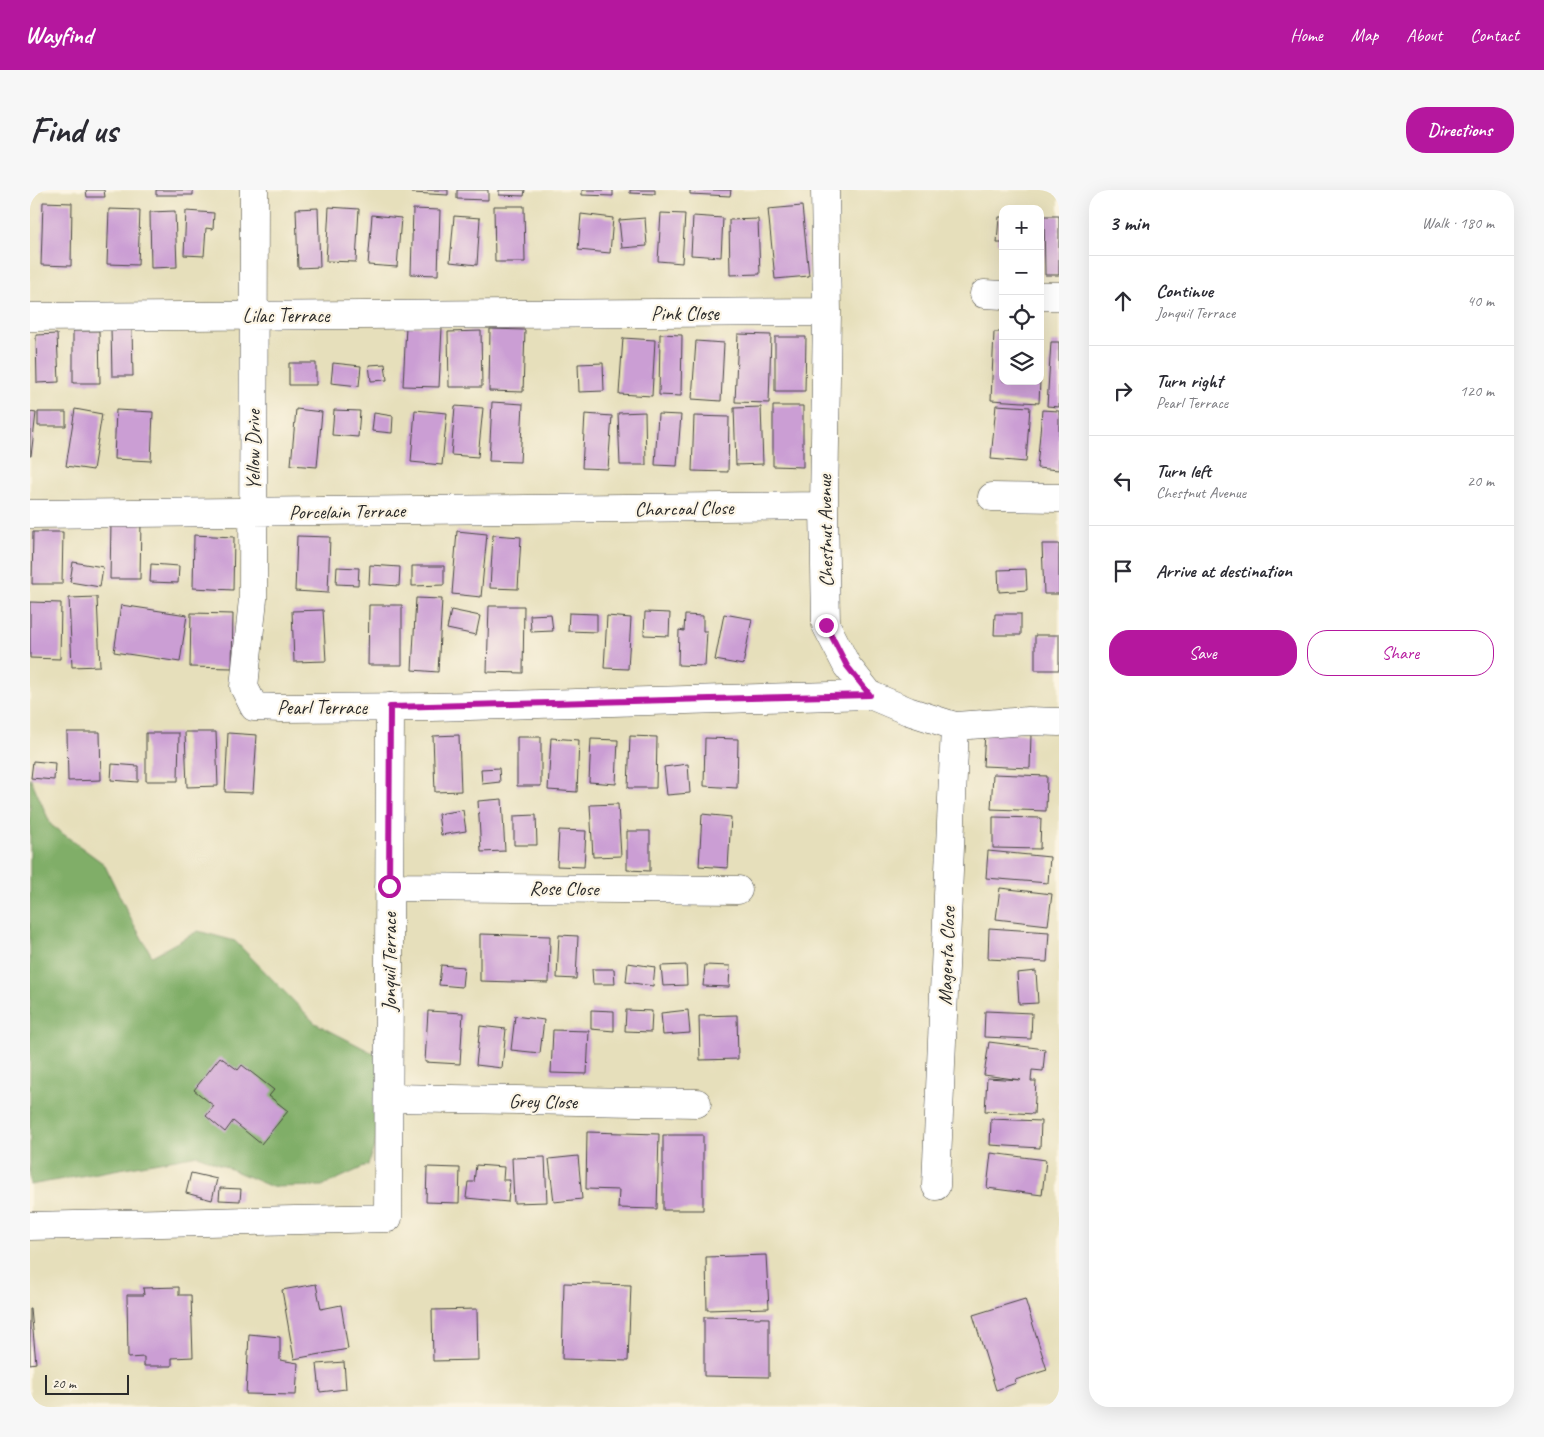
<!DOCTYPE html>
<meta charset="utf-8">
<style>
body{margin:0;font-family:Caveat,sans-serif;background:#f7f7f7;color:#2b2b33}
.controls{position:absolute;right:15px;top:15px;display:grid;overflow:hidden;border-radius:10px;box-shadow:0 5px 20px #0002}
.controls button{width:45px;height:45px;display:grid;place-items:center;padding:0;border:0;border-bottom:1px solid #e1e1e2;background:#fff;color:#2b2b33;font:25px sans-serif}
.scale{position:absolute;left:15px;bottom:12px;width:84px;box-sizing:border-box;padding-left:5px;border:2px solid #2b2b2b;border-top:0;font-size:14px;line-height:18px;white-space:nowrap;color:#2b2b2b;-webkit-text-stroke:4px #fcf5e5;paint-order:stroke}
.stop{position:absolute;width:15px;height:15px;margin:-11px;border:4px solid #b5179e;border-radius:50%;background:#fff}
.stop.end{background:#b5179e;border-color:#fff;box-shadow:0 1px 5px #0008}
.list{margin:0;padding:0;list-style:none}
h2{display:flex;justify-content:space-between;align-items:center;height:65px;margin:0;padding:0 20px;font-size:21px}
h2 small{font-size:16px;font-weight:400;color:#7c7c81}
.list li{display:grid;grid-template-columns:32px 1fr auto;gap:15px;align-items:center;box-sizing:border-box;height:90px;padding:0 20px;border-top:1px solid #e1e1e2}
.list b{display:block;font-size:19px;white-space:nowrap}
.list p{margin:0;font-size:16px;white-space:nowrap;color:#7c7c81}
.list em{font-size:16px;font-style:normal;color:#7c7c81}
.actions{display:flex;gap:10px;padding:15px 20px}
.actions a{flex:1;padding:11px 0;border:1px solid #b5179e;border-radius:20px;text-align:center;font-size:18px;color:#b5179e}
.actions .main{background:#b5179e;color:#fff}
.icon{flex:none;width:28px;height:28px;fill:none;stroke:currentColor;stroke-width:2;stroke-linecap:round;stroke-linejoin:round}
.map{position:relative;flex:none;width:1029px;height:1217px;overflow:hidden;border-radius:20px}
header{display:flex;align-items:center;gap:30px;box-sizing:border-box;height:70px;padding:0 25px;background:#b5179e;color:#fff}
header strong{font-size:24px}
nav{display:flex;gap:28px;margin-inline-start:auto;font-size:18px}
.intro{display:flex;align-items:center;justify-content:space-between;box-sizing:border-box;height:120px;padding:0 30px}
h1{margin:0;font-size:35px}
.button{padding:12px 22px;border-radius:20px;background:#b5179e;color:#fff;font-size:18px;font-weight:700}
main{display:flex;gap:30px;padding:0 30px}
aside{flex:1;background:#fff;border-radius:20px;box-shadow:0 5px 20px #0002}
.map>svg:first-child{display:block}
.forest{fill:#80ae67;stroke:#566c49}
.building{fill:#cb9ed4}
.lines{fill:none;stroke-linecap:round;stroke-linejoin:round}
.street-casing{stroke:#474641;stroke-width:29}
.street{stroke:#fff;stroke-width:28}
.route{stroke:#b5179e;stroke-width:6}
.labels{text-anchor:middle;stroke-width:4.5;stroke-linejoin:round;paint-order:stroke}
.street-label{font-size:20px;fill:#2b2b2b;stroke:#fcf5e5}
</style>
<header>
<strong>Wayfind</strong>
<nav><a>Home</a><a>Map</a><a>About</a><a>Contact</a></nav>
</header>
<div class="intro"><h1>Find us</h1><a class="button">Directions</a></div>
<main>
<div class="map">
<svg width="1029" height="1217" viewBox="0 0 1029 1217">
<rect width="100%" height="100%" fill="#fcf5e5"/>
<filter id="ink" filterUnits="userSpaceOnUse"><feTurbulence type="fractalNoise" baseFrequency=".02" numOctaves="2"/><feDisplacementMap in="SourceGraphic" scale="10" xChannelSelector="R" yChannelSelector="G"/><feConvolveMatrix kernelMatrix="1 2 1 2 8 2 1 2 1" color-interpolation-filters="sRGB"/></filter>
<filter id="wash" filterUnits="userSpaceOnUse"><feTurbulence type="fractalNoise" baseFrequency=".0096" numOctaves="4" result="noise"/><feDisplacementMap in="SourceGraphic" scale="20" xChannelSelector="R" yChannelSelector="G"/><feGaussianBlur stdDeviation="1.12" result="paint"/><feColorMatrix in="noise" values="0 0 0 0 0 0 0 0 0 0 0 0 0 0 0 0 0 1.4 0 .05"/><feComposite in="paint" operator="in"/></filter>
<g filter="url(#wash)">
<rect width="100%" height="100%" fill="#e6dfbb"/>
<!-- forest -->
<path class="forest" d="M 0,587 L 21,635 L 74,674 L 102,731 L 122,766 L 168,741 L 205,751 L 285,833 L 370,877 L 338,975 L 292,996 L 242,997 L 168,965 L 0,995 Z"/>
<g id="blocks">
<!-- building -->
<path class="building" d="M 56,0 L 74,0 L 75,7 L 57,7 Z
M 126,0 L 163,0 L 163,5 L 126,5 Z
M 382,0 L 418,0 L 418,5 L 382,3 Z
M 427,0 L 458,0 L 458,10 L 427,9 Z
M 469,0 L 495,0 L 494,6 L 469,5 Z
M 552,0 L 583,0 L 583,6 L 552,5 Z
M 600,0 L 625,0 L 625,4 L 600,3 Z
M 660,0 L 701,0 L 700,6 L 660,4 Z
M 13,12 L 42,13 L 41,76 L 11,75 Z
M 464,16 L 494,16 L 495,72 L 465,72 Z
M 772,16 L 779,86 L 745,89 L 738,19 Z
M 299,17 L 329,19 L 326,72 L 296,71 Z
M 288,18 L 290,77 L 268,78 L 266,19 Z
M 79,19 L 110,20 L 108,75 L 77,74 Z
M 383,19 L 410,20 L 408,85 L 381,84 Z
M 145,21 L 147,77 L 121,78 L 120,22 Z
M 156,21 L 184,23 L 183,39 L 176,38 L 174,66 L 154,65 Z
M 631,23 L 655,24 L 652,73 L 628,71 Z
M 551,24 L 583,28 L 580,63 L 548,60 Z
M 342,25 L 371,28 L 367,77 L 338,75 Z
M 424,26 L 450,28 L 447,75 L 420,72 Z
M 663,26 L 693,28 L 691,67 L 661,65 Z
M 1014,26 L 1029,26 L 1029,85 L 1015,85 Z
M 969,27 L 973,27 L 973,53 L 967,53 Z
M 615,28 L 617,56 L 592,58 L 589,30 Z
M 728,29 L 730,84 L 700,85 L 699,30 Z
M 376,136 L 412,138 L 409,197 L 373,196 Z
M 102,137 L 103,186 L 82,186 L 81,138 Z
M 460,139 L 495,140 L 493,202 L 459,201 Z
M 43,141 L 69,141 L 70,193 L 43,193 Z
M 451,141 L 452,197 L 419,197 L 418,142 Z
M 964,142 L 973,142 L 973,191 L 1010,191 L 1009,213 L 961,210 Z
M 27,144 L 29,192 L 7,193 L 6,145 Z
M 630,144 L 652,145 L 651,206 L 629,205 Z
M 708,144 L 741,145 L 739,213 L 705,212 Z
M 745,147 L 776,147 L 775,201 L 745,201 Z
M 593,148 L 625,150 L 622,206 L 589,204 Z
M 666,151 L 694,153 L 691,211 L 662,209 Z
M 1021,152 L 1029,152 L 1029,217 L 1017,216 Z
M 259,173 L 286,173 L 286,195 L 259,195 Z
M 303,173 L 331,176 L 329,196 L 301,193 Z
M 573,173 L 574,201 L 549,202 L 548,174 Z
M 355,174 L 357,190 L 341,191 L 339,175 Z
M 462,212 L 493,214 L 490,272 L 459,271 Z
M 966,215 L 1000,217 L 996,272 L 961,269 Z
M 425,216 L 453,218 L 448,267 L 421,265 Z
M 743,216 L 773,216 L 773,277 L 743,276 Z
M 731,217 L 733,274 L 706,275 L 704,218 Z
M 45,219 L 72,224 L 63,280 L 36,276 Z
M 266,219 L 292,222 L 287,277 L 261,275 Z
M 86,220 L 123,222 L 121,271 L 84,269 Z
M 304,220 L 330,221 L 328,247 L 302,245 Z
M 385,220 L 417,223 L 412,275 L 381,272 Z
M 1012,220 L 1029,221 L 1029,280 L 1007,278 Z
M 0,222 L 6,223 L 1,266 L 0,266 Z
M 8,222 L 36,222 L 36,236 L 8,236 Z
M 615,222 L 616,275 L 590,275 L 588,223 Z
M 344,223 L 363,226 L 362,243 L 342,241 Z
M 555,224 L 582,226 L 578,279 L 552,278 Z
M 628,224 L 651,225 L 647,276 L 625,275 Z
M 664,226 L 699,227 L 698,282 L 662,281 Z
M 81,332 L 111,332 L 110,389 L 80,389 Z
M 427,341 L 457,344 L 451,407 L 422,404 Z
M 3,342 L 33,342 L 32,394 L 2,394 Z
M 164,345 L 204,347 L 203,400 L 163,398 Z
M 463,345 L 491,347 L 488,399 L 460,398 Z
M 267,346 L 300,347 L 298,403 L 265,401 Z
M 1012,354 L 1029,354 L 1029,404 L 1014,404 Z
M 43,372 L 73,377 L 70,397 L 40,392 Z
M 121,374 L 149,376 L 148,393 L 120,392 Z
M 340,375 L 370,377 L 369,396 L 339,394 Z
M 382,376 L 414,376 L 414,395 L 382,396 Z
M 307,377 L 329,378 L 328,395 L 306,394 Z
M 996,379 L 997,400 L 969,402 L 968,380 Z
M 67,407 L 70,476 L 42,477 L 39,408 Z
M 386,408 L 412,409 L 408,482 L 382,480 Z
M 0,412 L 31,413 L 30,469 L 0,468 Z
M 91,415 L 157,425 L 150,472 L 84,462 Z
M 339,415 L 372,415 L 372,475 L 338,475 Z
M 459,416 L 494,416 L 493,483 L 457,482 Z
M 293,420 L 296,471 L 264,472 L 262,421 Z
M 421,420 L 450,426 L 446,445 L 417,439 Z
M 615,422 L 640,423 L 639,446 L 614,445 Z
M 161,423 L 203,424 L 202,478 L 160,477 Z
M 539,423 L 567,424 L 567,442 L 538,441 Z
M 521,424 L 523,441 L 501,442 L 500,425 Z
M 694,424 L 722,429 L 713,475 L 685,470 Z
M 965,424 L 991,424 L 991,445 L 964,445 Z
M 655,425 L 673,426 L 673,441 L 677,441 L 675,476 L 648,475 L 649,440 L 654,441 Z
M 577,426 L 601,428 L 598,479 L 574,478 Z
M 1005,445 L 1029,445 L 1029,480 L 1005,480 Z
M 37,542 L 70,542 L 71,590 L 38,591 Z
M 155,542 L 186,542 L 188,596 L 157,597 Z
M 955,542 L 1001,544 L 1000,578 L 953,576 Z
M 116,543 L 149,543 L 148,591 L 116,591 Z
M 198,543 L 227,545 L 223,603 L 195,602 Z
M 429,545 L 431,601 L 405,602 L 403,546 Z
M 600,546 L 627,547 L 626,598 L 598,598 Z
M 487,547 L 511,547 L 511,596 L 487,596 Z
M 521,548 L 549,550 L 547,602 L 518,600 Z
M 675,548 L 708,549 L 707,598 L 674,596 Z
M 561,549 L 588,550 L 586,594 L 559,592 Z
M 3,571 L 25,573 L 24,590 L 1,588 Z
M 82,574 L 108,576 L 108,592 L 81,590 Z
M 658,574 L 660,603 L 637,605 L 634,577 Z
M 469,578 L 470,592 L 452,594 L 451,579 Z
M 963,584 L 1017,586 L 1016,621 L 961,619 Z
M 472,609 L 475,661 L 451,662 L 448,611 Z
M 588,614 L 591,666 L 563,667 L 560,615 Z
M 433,620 L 436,641 L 411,645 L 408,624 Z
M 672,624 L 701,627 L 698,678 L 669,676 Z
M 506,625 L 507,655 L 484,655 L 484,626 Z
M 963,627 L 1011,628 L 1010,659 L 963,658 Z
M 529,640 L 556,641 L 554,677 L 527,676 Z
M 597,641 L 620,641 L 620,681 L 597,680 Z
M 958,661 L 1020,667 L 1018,693 L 956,688 Z
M 970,698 L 1022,704 L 1018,735 L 966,729 Z
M 959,738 L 1019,742 L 1017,772 L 958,769 Z
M 450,744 L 520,746 L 519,793 L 450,791 Z
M 529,745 L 548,746 L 546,789 L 527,788 Z
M 598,773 L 625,777 L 623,796 L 596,792 Z
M 411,775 L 434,777 L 432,797 L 409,795 Z
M 656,775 L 657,795 L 633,796 L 631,776 Z
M 675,775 L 700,776 L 699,797 L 673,796 Z
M 562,779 L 584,779 L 585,794 L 563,794 Z
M 1006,781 L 1008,813 L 989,814 L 987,783 Z
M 561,820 L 584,821 L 584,841 L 561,839 Z
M 596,820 L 622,821 L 621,842 L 595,841 Z
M 658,820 L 660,843 L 633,845 L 631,823 Z
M 398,821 L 433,823 L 430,874 L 395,872 Z
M 955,821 L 1002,823 L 1001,849 L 954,847 Z
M 707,825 L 708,869 L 670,870 L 669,826 Z
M 485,826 L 514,830 L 510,863 L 481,860 Z
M 450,836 L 476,839 L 472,878 L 446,875 Z
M 523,840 L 559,841 L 557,884 L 521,883 Z
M 959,852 L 1015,859 L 1013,881 L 1002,880 L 1001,891 L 1006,891 L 1004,924 L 955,921 L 957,888 L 991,890 L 954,885 Z
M 190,867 L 208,880 L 212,875 L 244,900 L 239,906 L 258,921 L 231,954 L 203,931 L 195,942 L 176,926 L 184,916 L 164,900 Z
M 961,929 L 1011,931 L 1010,958 L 960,955 Z
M 557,942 L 629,944 L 627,1019 L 588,1018 L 589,1000 L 556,999 Z
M 633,945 L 673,945 L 673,1020 L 633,1020 Z
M 961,963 L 1016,970 L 1012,1005 L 957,998 Z
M 548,966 L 552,1009 L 524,1012 L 519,969 Z
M 515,967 L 517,1012 L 484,1013 L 482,968 Z
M 446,975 L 474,977 L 473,990 L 480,990 L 478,1012 L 436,1008 L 438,992 L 444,992 Z
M 397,977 L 430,978 L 429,1013 L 396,1012 Z
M 161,983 L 187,989 L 182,1010 L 156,1003 Z
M 190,998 L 211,999 L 210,1011 L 189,1010 Z
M 736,1065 L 739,1118 L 677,1120 L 676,1067 Z
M 534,1093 L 601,1095 L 598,1171 L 532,1169 Z
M 286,1094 L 291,1119 L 311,1115 L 318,1159 L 264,1169 L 252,1100 Z
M 149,1097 L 149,1105 L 161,1105 L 163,1167 L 142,1168 L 142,1176 L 114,1176 L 114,1167 L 98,1168 L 97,1105 L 114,1105 L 113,1098 Z
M 995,1109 L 1017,1180 L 985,1190 L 986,1193 L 966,1200 L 943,1125 Z
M 0,1119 L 1,1119 L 6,1173 L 0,1174 Z
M 447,1119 L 448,1170 L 403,1171 L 402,1120 Z
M 674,1127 L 739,1128 L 739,1187 L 674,1186 Z
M 219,1144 L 250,1147 L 250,1170 L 268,1173 L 266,1205 L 216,1204 Z
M 314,1172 L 316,1199 L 290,1202 L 287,1174 Z"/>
</g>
</g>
<g filter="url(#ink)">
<use href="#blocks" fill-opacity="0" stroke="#474641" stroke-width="1"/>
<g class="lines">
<defs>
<path id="street" d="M 224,0 L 223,409 L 214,497 L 224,517 L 251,518 L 402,517 L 840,505
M 795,0 L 797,122 L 794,316 L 796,435 L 817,476 L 840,505 L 878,521 L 925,536 L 998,531 L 1029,532
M 954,104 L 973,105
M 1010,106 L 1029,106
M 0,127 L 797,122
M 962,307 L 1029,308
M 0,324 L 794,316
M 359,697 L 708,700
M 359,908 L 667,913
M 906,996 L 925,536
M 0,1036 L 358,1028 L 360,517"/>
</defs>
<!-- street casing -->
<use href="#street" class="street-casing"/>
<!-- street -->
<use href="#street" class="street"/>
</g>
</g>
<g class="lines" filter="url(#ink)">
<!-- route -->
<path class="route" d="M 359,696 L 360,517 L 840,505 L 817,476 L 796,435"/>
</g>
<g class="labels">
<!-- street labels -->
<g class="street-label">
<text x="655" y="130">Pink Close</text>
<text x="256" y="132">Lilac Terrace</text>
<text transform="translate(223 260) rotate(-90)" y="7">Yellow Drive</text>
<text transform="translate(654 318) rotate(-1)" y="7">Charcoal Close</text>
<text transform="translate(317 321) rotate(-1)" y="7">Porcelain Terrace</text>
<text transform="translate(795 341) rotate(-91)" y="7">Chestnut Avenue</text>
<text x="292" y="524">Pearl Terrace</text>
<text transform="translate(534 698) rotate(1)" y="7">Rose Close</text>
<text transform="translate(916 766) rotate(-88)" y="7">Magenta Close</text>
<text transform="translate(359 772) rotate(-90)" y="7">Jonquil Terrace</text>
<text transform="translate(513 911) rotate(1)" y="7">Grey Close</text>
</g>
</g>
</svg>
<div class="controls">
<button>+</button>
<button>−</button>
<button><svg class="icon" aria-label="locate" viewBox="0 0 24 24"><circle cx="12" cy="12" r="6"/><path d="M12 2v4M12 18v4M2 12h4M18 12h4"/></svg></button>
<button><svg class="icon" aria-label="layers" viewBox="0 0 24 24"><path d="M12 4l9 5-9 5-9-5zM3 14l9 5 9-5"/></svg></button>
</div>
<div class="scale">20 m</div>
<div class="stop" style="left:359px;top:696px"></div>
<div class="stop end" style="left:796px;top:435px"></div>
</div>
<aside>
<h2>3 min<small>Walk · 180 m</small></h2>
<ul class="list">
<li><svg class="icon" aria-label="ahead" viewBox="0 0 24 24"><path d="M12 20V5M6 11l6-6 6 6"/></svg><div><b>Continue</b><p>Jonquil Terrace</p></div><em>40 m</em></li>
<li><svg class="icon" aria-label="right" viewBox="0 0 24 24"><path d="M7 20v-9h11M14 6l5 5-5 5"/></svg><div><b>Turn right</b><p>Pearl Terrace</p></div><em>120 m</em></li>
<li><svg class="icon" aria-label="left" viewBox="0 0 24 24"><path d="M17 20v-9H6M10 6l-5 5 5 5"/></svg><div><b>Turn left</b><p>Chestnut Avenue</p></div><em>20 m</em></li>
<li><svg class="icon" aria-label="arrive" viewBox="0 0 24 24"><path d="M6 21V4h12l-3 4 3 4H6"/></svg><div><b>Arrive at destination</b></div></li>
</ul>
<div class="actions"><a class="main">Save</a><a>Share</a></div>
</aside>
</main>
